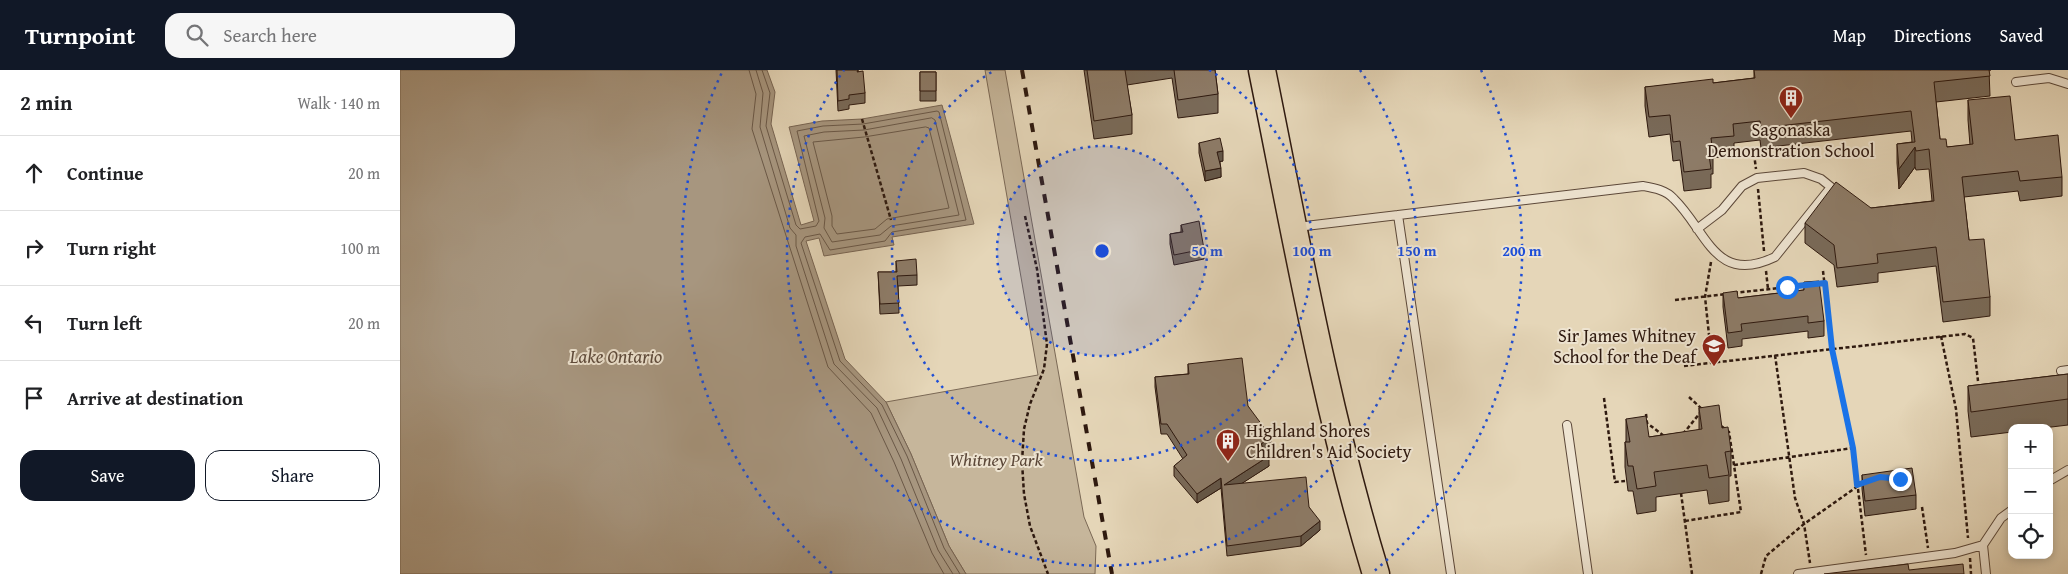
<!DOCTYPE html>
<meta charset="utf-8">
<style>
body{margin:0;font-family:"Gentium Book Plus",serif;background:#f6f6f6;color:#202124}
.controls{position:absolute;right:15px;bottom:15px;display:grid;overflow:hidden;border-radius:10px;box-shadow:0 2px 8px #0003}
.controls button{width:45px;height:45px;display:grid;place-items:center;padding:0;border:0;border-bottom:1px solid #e0e0e0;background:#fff;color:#202124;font:25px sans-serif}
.stop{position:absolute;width:15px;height:15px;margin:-11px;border:4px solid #1a73e8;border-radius:50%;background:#fff}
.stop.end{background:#1a73e8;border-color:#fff;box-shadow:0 1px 5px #0008}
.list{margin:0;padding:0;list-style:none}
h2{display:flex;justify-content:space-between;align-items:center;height:65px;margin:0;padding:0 20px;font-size:21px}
h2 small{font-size:16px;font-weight:400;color:#757577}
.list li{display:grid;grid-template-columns:32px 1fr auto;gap:15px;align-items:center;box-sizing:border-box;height:75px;padding:0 20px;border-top:1px solid #e0e0e0}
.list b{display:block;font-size:19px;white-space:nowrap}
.list em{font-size:16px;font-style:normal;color:#757577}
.actions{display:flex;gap:10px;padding:15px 20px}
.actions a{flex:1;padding:11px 0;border:1px solid #111827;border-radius:15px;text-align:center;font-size:18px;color:#111827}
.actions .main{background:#111827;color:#fff}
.icon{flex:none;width:28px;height:28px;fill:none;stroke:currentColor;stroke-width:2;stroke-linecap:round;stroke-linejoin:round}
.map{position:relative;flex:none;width:1668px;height:504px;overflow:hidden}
header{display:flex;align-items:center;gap:30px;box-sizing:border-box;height:70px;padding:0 25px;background:#111827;color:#fff}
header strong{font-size:24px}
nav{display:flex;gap:28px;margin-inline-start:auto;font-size:18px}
.search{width:350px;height:45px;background:#f6f6f6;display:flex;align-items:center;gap:12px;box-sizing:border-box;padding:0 18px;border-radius:15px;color:#757577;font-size:19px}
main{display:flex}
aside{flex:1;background:#fff}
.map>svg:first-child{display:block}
.green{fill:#c6b69b;stroke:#7a6855}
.water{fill:#a7967f;stroke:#776452}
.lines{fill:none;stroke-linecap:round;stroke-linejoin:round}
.shore{stroke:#6a5847;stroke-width:1}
.lane-casing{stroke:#5c4839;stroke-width:10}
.primary-casing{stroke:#2e190f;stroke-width:29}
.path{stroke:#2e190f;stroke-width:2.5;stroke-dasharray:4 2.5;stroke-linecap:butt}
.lane{stroke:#eee4d1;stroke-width:8}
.primary{stroke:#e5d6b8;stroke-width:26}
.rail{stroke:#2e190f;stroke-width:4;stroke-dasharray:9 9;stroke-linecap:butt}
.wall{fill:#796a59;stroke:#2e190f}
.shaded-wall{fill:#635648;stroke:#2e190f}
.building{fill:#8d7b67;stroke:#2e190f}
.route{stroke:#1a73e8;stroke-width:6}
.ring{fill:none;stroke:#1d4ed8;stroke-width:2.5;stroke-dasharray:2.5 5}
.labels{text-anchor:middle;stroke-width:4;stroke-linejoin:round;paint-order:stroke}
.poi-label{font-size:18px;fill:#2e190f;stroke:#eee4d1}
.park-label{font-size:18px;font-style:italic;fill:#5c4839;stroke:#eee4d1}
.water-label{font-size:19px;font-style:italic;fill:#5e4b3c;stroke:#eee4d1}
.centre{fill:#1d4ed8;stroke:#eee4d1;stroke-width:2.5}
.ring-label{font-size:15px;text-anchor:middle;font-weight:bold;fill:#1d4ed8;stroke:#eee4d1;stroke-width:4;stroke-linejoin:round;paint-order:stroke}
</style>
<header>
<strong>Turnpoint</strong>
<div class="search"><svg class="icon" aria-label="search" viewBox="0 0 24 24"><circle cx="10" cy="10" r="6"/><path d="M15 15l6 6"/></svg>Search here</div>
<nav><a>Map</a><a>Directions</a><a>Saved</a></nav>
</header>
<main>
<aside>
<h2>2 min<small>Walk · 140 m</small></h2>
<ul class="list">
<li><svg class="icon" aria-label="ahead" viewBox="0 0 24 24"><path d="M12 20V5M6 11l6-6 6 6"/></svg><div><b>Continue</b></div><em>20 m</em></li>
<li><svg class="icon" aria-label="right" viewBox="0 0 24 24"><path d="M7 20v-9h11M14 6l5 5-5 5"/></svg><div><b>Turn right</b></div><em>100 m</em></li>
<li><svg class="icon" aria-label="left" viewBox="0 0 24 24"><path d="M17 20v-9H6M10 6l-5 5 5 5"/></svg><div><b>Turn left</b></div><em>20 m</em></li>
<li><svg class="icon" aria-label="arrive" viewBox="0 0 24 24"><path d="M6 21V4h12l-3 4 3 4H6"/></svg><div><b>Arrive at destination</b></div></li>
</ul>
<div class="actions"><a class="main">Save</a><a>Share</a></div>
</aside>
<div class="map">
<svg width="1668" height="504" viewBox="0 0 1668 504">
<rect width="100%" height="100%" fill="#e5d6b8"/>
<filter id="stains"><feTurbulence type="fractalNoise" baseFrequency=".004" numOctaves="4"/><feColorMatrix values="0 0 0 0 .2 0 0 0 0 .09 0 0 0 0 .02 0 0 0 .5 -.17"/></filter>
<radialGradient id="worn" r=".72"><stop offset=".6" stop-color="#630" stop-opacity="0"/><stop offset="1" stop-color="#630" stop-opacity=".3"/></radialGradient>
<!-- green -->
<path class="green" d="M 585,0 L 605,0 L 684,447 L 696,476 L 695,504 L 566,504 L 549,476 L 511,384 L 486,332 L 638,305 Z"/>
<!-- water -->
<path class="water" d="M 0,0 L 367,0 L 375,22 L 371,54 L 401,155 L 414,151 L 389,57 L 422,51 L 462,49 L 542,35 L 574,154 L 492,167 L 494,175 L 424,186 L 419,168 L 406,171 L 445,289 L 486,332 L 511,384 L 549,476 L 566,504 L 0,504 Z"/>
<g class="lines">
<!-- shore -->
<path class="shore" d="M 349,0 L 356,24 L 352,59 L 428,297 L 471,343 L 494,392 L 532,483 L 544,504
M 356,0 L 363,23 L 360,57 L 390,158 L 396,165 L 396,176 L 434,294 L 477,338 L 501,389 L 538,480 L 553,504
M 362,0 L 370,23 L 366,56 L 396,155 L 400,159 L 416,156 L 419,151 L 397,61 L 423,56 L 463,54 L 537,41 L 539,42 L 566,150 L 492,162 L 485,171 L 430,180 L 420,164 L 405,167 L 401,173 L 440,291 L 482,335 L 507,386 L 544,478 L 560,504
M 532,48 L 535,50 L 559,145 L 491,156 L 480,165 L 432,172 L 424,158 L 425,148 L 404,66 L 424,62 L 464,60 Z
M 526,57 L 529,58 L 549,138 L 487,149 L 475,159 L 437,164 L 432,156 L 432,146 L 413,72 L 464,67 Z"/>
<defs>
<path id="lane" d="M 1616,12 L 1649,8 L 1668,14
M 998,145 L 1051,504
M 897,157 L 1243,116 C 1254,118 1266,120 1274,129 C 1307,161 1315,216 1375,187 L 1431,117 L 1421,109 L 1404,103 L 1357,108 L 1342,116 L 1322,140 L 1297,159
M 1661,301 L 1668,300
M 1167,355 L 1188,504
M 1649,411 L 1668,400
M 1398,504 L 1555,483 L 1583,475
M 1586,504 L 1583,475 L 1601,448 L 1612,440"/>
<path id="primary" d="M 862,0 C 896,168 926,340 976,504"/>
</defs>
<!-- lane casing -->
<use href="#lane" class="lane-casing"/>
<!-- primary casing -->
<use href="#primary" class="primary-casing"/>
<!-- path -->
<path class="path" d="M 462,49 L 491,150
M 1354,84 L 1356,99
M 1358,119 L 1364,181
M 625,146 L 637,199 L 647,274 L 644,299 L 630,334 L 624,359 L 622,392 L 624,424 L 630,456 L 648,504
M 1311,192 L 1305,227 L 1312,293
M 1366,201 L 1368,219
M 1423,201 L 1432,279 L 1453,378 L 1466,485
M 1334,223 L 1406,215
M 1275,230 L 1326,224
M 1541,266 L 1556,339 L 1568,468
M 1375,285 L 1395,428 L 1404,454 L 1410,493
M 1284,296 L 1565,264 L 1573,268 L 1578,311
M 1289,327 L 1303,340
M 1204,328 L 1215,412 L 1225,411
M 1246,344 L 1247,353 L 1264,366
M 1283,364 L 1300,343
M 1334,395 L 1453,378
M 1281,423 L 1292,504
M 1522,437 L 1528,478
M 1285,451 L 1341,442 L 1329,362 L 1320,355
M 1570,488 L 1571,504
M 1361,504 L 1366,486 L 1404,454 L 1465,411"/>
<!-- lane -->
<use href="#lane" class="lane"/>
<!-- primary -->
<use href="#primary" class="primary"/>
<!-- rail -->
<path class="rail" d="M 622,0 L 712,504"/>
</g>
<!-- wall -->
<path class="wall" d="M 436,0 L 458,0 L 465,23 L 465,33 L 449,35 L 449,39 L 438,41 Z
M 684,0 L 815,0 L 818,24 L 818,43 L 778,48 L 772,8 L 727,15 L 732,45 L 732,64 L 694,69 Z
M 1354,0 L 1591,0 L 1589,0 L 1590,26 L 1536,32 L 1540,69 L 1547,77 L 1570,75 L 1568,50 L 1568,30 L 1615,70 L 1662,107 L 1662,126 L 1620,131 L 1618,121 L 1564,127 L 1569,170 L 1590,227 L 1590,246 L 1543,252 L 1536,196 L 1478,203 L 1478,212 L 1437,217 L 1434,195 L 1405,173 L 1405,153 L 1471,138 L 1532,131 L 1529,99 L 1516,100 L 1515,97 L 1499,119 L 1497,93 L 1497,74 L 1512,72 L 1511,61 L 1361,78 L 1360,70 L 1334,73 L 1334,85 L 1313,88 L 1313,104 L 1311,104 L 1311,118 L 1284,121 L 1280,90 L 1273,91 L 1270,64 L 1249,67 L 1245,36 L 1245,17 L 1313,13 L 1354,8 Z
M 520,2 L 536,2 L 536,31 L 520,31 Z
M 799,73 L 823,91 L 820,91 L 821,107 L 805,111 L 799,83 Z
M 781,155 L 804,179 L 804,189 L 774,195 L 770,174 L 770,164 L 781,162 Z
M 496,191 L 517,205 L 517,215 L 498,216 L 499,243 L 480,244 L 478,202 L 496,202 Z
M 1404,212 L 1424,251 L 1424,266 L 1408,268 L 1408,261 L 1342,269 L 1342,276 L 1328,278 L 1323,237 L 1323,223 L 1338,228 L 1404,220 Z
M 788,294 L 848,336 L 871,377 L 865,381 L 869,396 L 842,413 L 909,437 L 920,460 L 901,476 L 827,486 L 821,418 L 797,433 L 774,406 L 774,396 L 783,389 L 767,364 L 761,364 L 755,317 L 755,307 L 788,304 Z
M 1668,304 L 1668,355 L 1643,358 L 1612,358 L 1612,362 L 1571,367 L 1568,341 L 1568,316 Z
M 1299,338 L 1322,358 L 1331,381 L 1331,406 L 1329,406 L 1329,431 L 1309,434 L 1307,420 L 1256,427 L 1256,441 L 1237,444 L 1233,421 L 1228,421 L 1225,397 L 1225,372 L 1226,372 L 1226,349 L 1249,367 L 1299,360 Z
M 1462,405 L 1516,425 L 1516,439 L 1465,446 L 1462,419 Z"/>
<!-- shaded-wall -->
<path class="shaded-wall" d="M 1515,77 L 1515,97 L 1499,119 L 1499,99 Z
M 823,81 L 823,91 L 817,92 L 817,82 Z
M 821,98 L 821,107 L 805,111 L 805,101 Z
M 871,367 L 871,377 L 861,384 L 861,374 Z
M 869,386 L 869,396 L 824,425 L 824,415 Z
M 821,408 L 821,418 L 797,433 L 797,424 Z
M 920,451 L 920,460 L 901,476 L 901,466 Z"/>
<!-- building -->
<path class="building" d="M 437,0 L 458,0 L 457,2 L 463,1 L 465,23 L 449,25 L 449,29 L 438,31 Z
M 687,0 L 725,0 L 732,45 L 694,51 Z
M 774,0 L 815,0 L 818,24 L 778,30 Z
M 1354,0 L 1589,0 L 1590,6 L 1534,12 L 1540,69 L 1546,69 L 1547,77 L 1573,74 L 1568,30 L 1610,26 L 1615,70 L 1658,65 L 1662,107 L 1620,111 L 1618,101 L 1562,107 L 1569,170 L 1584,169 L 1590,227 L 1543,232 L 1536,177 L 1477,184 L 1478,193 L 1437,198 L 1434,175 L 1405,153 L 1436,112 L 1471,138 L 1534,131 L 1529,79 L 1516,81 L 1515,77 L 1499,99 L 1497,74 L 1515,72 L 1511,41 L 1361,58 L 1360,51 L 1333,54 L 1334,66 L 1311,68 L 1313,84 L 1309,85 L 1311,99 L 1284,102 L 1280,71 L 1273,72 L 1270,45 L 1249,47 L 1245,17 L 1313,9 L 1313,13 L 1355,8 Z
M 520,2 L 536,2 L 536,21 L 520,21 Z
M 820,68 L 823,81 L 817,82 L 821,98 L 805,101 L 799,73 Z
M 799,151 L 804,179 L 774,185 L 770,164 L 783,162 L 781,155 Z
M 516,189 L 517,205 L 497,206 L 499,233 L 480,234 L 478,202 L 497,202 L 496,191 Z
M 1419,211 L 1424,251 L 1408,253 L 1408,246 L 1341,254 L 1342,261 L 1328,263 L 1323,223 L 1337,221 L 1338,228 L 1404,220 L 1404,212 Z
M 842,288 L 848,336 L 871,367 L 861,374 L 869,386 L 824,415 L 906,407 L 909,437 L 920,451 L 901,466 L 827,476 L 821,408 L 797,424 L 774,396 L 787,385 L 767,354 L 761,354 L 755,307 L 789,304 L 788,294 Z
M 1668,304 L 1668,329 L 1571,342 L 1568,316 Z
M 1319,335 L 1322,358 L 1328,357 L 1331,381 L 1325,382 L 1329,405 L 1309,408 L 1307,395 L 1254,402 L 1256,416 L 1237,419 L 1233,396 L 1228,396 L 1225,372 L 1230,372 L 1226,349 L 1246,346 L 1249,367 L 1302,359 L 1299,338 Z
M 1512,398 L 1516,425 L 1465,431 L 1462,405 Z
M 1508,494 L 1509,500 L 1563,494 L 1564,504 L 1424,504 Z"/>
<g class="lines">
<!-- route -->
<path class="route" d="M 1387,217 L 1425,213 L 1432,279 L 1453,378 L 1457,415 L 1480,407 L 1500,409"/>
</g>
<!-- distance rings -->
<circle cx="702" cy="181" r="105" fill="#1d4ed8" fill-opacity=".12"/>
<g class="ring">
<circle cx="702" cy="181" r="105"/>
<path d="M809 0A210 210 0 1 1 595 0"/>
<path d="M960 0A315 315 0 1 1 444 0"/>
<path d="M432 503A420 420 0 0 1 323 0M1081 0A420 420 0 0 1 972 503"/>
</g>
<!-- icons -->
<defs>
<symbol id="building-pin" viewBox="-11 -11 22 30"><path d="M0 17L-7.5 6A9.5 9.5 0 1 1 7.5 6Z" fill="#8f2418" stroke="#eee4d1"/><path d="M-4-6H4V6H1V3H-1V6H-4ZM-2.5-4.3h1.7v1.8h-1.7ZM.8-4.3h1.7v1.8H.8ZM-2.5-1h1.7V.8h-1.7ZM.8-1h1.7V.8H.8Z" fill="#fff"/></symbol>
<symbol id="school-pin" viewBox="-11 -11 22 30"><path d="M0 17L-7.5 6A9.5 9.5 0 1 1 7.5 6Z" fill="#8f2418" stroke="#eee4d1"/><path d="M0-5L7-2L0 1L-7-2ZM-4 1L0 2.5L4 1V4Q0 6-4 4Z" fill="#fff"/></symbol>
</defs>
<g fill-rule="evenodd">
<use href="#building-pin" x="1377" y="14" width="28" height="38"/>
<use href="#school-pin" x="1300" y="262" width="28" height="38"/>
<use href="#building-pin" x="814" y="357" width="28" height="38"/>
</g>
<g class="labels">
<!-- poi labels -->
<g class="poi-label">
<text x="1391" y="66">Sagonaska<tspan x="1391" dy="21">Demonstration School</tspan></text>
<text x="1296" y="272" text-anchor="end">Sir James Whitney<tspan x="1296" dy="21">School for the Deaf</tspan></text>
<text x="846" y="367" text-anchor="start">Highland Shores<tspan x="846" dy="21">Children's Aid Society</tspan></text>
</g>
<!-- park labels -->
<g class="park-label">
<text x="596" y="396">Whitney Park</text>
</g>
<!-- water labels -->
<g class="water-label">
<text x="216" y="293">Lake Ontario</text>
</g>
</g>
<circle cx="702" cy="181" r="8" class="centre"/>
<g class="ring-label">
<text x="807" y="186">50 m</text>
<text x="912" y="186">100 m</text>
<text x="1017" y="186">150 m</text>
<text x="1122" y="186">200 m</text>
</g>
<rect width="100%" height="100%" filter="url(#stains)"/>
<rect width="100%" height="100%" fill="url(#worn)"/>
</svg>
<div class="controls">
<button>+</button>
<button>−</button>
<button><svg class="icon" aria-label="locate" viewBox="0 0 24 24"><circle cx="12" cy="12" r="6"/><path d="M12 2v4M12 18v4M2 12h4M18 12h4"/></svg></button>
</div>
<div class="stop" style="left:1387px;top:217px"></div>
<div class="stop end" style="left:1500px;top:409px"></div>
</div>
</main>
